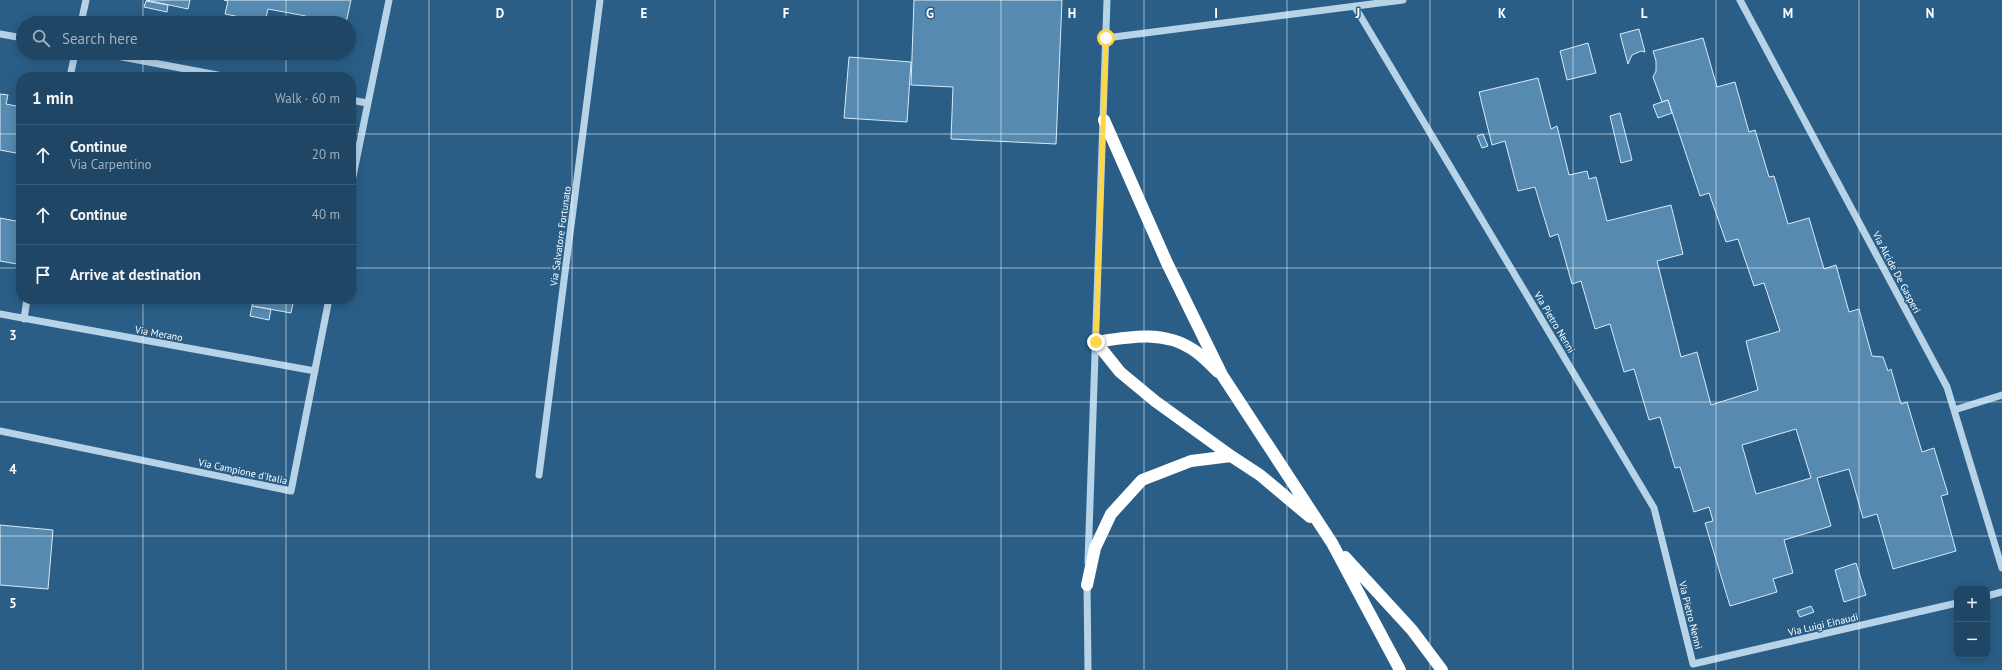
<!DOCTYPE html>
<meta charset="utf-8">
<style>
body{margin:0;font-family:"PT Sans",sans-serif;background:#284d6b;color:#f1f3f6}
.controls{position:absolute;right:12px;bottom:12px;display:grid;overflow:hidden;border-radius:8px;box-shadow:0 2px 10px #0003}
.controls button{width:36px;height:36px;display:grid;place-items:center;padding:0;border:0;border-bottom:1px solid #3d5e79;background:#204665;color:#f1f3f6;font:20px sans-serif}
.stop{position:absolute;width:12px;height:12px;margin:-9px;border:3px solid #ffd54a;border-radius:50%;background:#fff}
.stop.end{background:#ffd54a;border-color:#fff;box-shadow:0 1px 4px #0008}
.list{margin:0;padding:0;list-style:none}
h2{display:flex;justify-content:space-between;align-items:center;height:52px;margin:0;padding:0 16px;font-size:17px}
h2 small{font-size:13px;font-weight:400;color:#a2b1bf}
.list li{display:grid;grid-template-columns:26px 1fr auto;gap:12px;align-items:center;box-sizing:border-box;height:60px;padding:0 16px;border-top:1px solid #3d5e79}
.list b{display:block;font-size:15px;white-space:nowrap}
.list p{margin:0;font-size:13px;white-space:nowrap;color:#a2b1bf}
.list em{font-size:13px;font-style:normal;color:#a2b1bf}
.icon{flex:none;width:22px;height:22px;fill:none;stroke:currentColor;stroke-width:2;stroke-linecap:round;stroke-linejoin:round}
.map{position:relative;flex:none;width:2002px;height:670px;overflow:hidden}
.search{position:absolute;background:#204665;box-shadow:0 2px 10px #0003;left:16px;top:16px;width:340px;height:44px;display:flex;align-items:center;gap:10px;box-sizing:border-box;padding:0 14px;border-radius:22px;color:#a2b1bf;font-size:15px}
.panel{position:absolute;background:#204665;box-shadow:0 2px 10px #0003;left:16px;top:72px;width:340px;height:232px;border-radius:16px}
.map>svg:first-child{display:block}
.building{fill:#568ab0;stroke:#daeaf6;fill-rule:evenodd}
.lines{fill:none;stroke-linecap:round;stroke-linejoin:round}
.minor{stroke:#b6d3e8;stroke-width:7}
.highway{stroke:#fff;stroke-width:12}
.route{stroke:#ffd54a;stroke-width:5}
.grid{fill:none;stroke:#fff;stroke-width:1;stroke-opacity:0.55}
.labels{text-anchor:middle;stroke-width:3;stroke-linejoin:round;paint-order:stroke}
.street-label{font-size:10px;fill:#fff;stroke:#2a5e87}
.grid-label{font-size:13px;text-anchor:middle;font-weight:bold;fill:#fff;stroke:#2a5e87;stroke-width:3;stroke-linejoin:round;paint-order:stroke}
</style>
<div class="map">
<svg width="2002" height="670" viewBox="0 0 2002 670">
<rect width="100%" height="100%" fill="#2a5e87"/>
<!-- building -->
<path class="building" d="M 146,0 L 190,0 L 188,9 Z
M 224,0 L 351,0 L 346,23 L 304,23 L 306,16 L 268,9 L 265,22 L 225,14 L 228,1 Z
M 914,0 L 1062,0 L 1056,144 L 951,139 L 953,87 L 911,85 Z
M 146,1 L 168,5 L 167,12 L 144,7 Z
M 1639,29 L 1645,52 L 1641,51 L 1632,55 L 1628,64 L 1620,34 Z
M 1703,38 L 1717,87 L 1735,82 L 1749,132 L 1755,130 L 1769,177 L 1774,176 L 1788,224 L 1809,218 L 1824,269 L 1836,265 L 1849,312 L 1859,309 L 1872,356 L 1883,357 L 1888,371 L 1891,369 L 1901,404 L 1907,402 L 1922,452 L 1934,448 L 1948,494 L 1941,496 L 1956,551 L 1893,569 L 1877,514 L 1863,518 L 1849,469 L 1817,478 L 1831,526 L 1784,540 L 1793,573 L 1773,579 L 1777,592 L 1730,606 L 1705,523 L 1713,521 L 1709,507 L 1694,512 L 1680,467 L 1675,468 L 1660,417 L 1649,420 L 1634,369 L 1624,372 L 1610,324 L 1595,329 L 1581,281 L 1572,284 L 1558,234 L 1550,237 L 1535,187 L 1518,191 L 1505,141 L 1492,145 L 1479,92 L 1538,78 L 1551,129 L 1557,126 L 1569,175 L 1587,171 L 1589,179 L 1596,177 L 1607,221 L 1671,205 L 1683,254 L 1657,261 L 1681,357 L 1697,352 L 1711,405 L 1758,390 L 1746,341 L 1780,331 L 1764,283 L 1754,286 L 1738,239 L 1726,242 L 1709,193 L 1700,196 L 1668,100 L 1662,102 L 1653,77 L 1656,71 L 1656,61 L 1653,51 ZM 1796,429 L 1811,478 L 1756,494 L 1742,445 Z
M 1588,43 L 1596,73 L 1567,80 L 1560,51 Z
M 849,57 L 911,62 L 907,122 L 844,118 Z
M 0,94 L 8,95 L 6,104 L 21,107 L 21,154 L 0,150 Z
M 1668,100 L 1672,113 L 1658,118 L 1653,105 Z
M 1620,113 L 1632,160 L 1621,163 L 1610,116 Z
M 1483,134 L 1488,146 L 1482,148 L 1477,136 Z
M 0,218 L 21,222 L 21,247 L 17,264 L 0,261 Z
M 253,299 L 294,299 L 291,313 L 252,306 Z
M 252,306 L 271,309 L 269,320 L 250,316 Z
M 0,525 L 53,530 L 48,589 L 0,585 Z
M 1856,563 L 1866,595 L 1844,602 L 1835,570 Z
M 1811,606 L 1814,612 L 1800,617 L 1797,611 Z"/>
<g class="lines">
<!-- minor -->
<path class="minor" d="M 1740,0 L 1947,387 L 2002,568
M 1355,7 L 1654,508 L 1693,664 L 1957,603
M 81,23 L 86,0
M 0,34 L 23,38
M 1106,38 L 1403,0
M 101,53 L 228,77
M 70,77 L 75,53
M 351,100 L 367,103
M 351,186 L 389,0
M 0,314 L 315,371
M 24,319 L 27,299
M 1954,410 L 2002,395
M 0,431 L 291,491 L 329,299
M 539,475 L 600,0
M 1088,562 L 1107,0
M 1087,582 L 1088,670
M 1987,596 L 2002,592"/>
<!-- highway -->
<path class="highway" d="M 1104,120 L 1167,263 L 1222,375 L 1332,543 L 1400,670
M 1096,342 L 1120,372 L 1155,401 L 1231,456 L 1260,475 L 1310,517
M 1096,342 C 1128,337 1163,330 1192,349 C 1202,355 1210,364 1218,372
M 1345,557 L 1412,630 L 1442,670
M 1087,585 L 1095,548 L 1111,514 L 1142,480 L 1191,461 L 1231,456"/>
</g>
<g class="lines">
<!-- route -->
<path class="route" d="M 1096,342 L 1106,38"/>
</g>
<!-- grid -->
<path class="grid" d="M 143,0 L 143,23M 286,0 L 286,23M 429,0 L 429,670M 572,0 L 572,670M 715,0 L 715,670M 858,0 L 858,670M 1001,0 L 1001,670M 1144,0 L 1144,670M 1287,0 L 1287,670M 1430,0 L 1430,670M 1573,0 L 1573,670M 1716,0 L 1716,670M 1859,0 L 1859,670M 143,53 L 143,77M 286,53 L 286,77M 0,134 L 21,134M 351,134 L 2002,134M 0,268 L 21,268M 351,268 L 2002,268M 143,299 L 143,670M 286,299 L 286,670M 0,402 L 2002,402M 0,536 L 2002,536"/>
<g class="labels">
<!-- street labels -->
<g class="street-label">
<text transform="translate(560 236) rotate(-82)" y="4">Via Salvatore Fortunato</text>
<text transform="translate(1897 272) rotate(62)" y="4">Via Alcide De Gasperi</text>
<text transform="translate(1555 322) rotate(59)" y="4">Via Pietro Nenni</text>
<text transform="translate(159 333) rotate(10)" y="4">Via Merano</text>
<text transform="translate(243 471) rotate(12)" y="4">Via Campione d'Italia</text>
<text transform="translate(1691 615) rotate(76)" y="4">Via Pietro Nenni</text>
<text transform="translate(1823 624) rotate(-13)" y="4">Via Luigi Einaudi</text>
</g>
</g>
<g class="grid-label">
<text x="500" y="18">D</text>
<text x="644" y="18">E</text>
<text x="786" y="18">F</text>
<text x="930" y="18">G</text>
<text x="1072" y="18">H</text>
<text x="1216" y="18">I</text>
<text x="1358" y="18">J</text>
<text x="1502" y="18">K</text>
<text x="1644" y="18">L</text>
<text x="1788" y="18">M</text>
<text x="1930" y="18">N</text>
<text x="13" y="340">3</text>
<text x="13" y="474">4</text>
<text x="13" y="608">5</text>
</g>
</svg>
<div class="controls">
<button>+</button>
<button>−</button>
</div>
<div class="stop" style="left:1106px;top:38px"></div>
<div class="stop end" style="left:1096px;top:342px"></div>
<div class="search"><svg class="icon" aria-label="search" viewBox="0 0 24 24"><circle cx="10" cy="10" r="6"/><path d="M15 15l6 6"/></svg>Search here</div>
<section class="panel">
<h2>1 min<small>Walk · 60 m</small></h2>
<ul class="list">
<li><svg class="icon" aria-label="ahead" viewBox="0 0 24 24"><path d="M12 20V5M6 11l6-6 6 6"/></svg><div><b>Continue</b><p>Via Carpentino</p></div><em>20 m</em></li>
<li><svg class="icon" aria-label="ahead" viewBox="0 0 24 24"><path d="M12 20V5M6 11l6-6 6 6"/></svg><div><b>Continue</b></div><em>40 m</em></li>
<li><svg class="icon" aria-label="arrive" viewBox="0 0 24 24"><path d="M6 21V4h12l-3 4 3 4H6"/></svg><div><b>Arrive at destination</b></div></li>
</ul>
</section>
</div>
